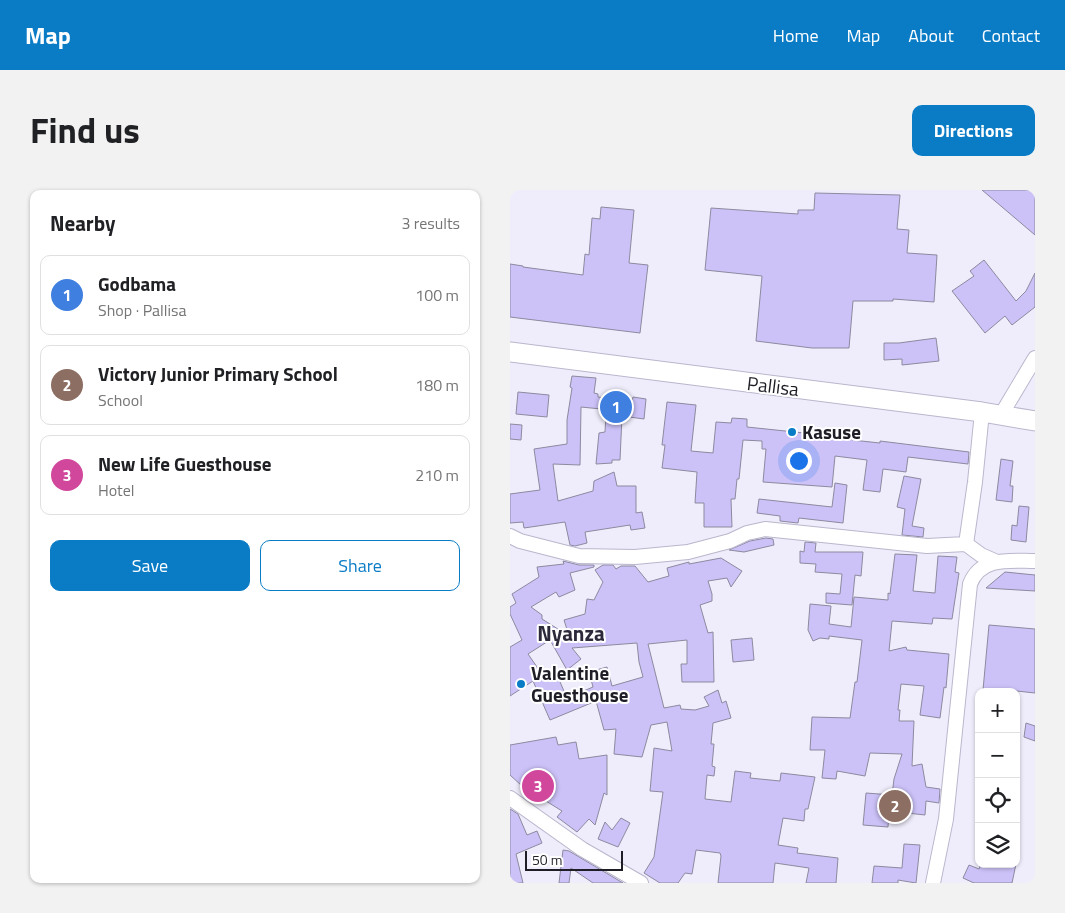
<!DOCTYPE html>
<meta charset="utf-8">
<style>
body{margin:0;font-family:"Titillium Web",sans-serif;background:#f2f2f2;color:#202124}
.controls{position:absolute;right:15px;bottom:15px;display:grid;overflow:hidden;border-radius:10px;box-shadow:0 1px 4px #0004}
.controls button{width:45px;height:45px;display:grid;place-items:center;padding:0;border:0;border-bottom:1px solid #e0e0e0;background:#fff;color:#202124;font:25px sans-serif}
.scale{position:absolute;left:15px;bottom:12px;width:98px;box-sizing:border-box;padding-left:5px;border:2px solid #1f1e26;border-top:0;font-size:14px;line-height:18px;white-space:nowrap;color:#1f1e26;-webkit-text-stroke:4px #fff;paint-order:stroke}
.you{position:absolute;left:288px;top:270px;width:18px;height:18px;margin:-12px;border:4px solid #fff;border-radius:50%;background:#1a73e8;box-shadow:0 0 0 8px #1a73e833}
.badge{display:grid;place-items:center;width:32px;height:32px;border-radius:50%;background:#0a7cc6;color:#fff;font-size:16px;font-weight:700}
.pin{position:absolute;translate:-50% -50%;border:2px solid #fff;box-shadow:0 1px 5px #0006}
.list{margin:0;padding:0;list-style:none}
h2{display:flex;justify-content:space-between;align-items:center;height:65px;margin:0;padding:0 20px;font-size:21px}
h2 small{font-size:16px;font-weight:400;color:#757577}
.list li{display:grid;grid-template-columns:32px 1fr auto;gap:15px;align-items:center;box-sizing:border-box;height:80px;margin:0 10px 10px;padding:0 10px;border:1px solid #e0e0e0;border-radius:10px}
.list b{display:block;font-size:19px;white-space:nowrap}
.list p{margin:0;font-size:16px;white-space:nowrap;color:#757577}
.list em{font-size:16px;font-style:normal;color:#757577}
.actions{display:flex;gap:10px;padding:15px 20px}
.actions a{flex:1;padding:11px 0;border:1px solid #0a7cc6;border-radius:10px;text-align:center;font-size:18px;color:#0a7cc6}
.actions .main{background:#0a7cc6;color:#fff}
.icon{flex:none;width:28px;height:28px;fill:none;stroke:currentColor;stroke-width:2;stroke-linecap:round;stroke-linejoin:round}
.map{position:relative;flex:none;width:525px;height:693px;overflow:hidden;border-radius:10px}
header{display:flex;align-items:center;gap:30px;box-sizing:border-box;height:70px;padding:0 25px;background:#0a7cc6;color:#fff}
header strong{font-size:24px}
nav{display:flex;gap:28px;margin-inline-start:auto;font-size:18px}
.intro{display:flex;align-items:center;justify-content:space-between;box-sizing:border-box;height:120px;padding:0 30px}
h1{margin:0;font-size:35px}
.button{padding:12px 22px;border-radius:10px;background:#0a7cc6;color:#fff;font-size:18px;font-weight:700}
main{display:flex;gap:30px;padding:0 30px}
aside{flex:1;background:#fff;border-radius:10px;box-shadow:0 1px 4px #0004}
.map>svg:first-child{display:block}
.building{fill:#ccc2f8;stroke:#8d899f;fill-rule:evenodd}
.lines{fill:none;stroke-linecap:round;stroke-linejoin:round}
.street-casing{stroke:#bab6cd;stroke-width:16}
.secondary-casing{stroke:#bab6cd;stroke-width:21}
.street{stroke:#fff;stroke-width:14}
.secondary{stroke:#fff;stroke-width:19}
.poi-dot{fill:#0a7cc6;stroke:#fff;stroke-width:2}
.labels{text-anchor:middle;stroke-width:4;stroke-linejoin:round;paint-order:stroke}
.street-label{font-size:19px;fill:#1f1e26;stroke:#fff}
.poi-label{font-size:19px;font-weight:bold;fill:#1f1e26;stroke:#fff;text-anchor:start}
.quarter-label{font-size:21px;font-weight:bold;fill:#2d293b;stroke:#fff}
</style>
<header>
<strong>Map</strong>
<nav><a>Home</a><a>Map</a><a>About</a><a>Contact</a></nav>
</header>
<div class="intro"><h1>Find us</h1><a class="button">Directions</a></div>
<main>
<aside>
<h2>Nearby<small>3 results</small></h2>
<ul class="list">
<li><span class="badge" style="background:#3f7fe0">1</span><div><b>Godbama</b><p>Shop · Pallisa</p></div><em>100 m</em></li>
<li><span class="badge" style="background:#8d6e63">2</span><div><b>Victory Junior Primary School</b><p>School</p></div><em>180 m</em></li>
<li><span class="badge" style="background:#d1479c">3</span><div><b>New Life Guesthouse</b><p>Hotel</p></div><em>210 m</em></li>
</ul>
<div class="actions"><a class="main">Save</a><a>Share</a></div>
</aside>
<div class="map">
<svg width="525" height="693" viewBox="0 0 525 693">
<rect width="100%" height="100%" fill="#efedfb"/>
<!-- building -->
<path class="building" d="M 472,0 L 521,0 L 525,3 L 525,45 Z
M 305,3 L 390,5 L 387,39 L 399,40 L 397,63 L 427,65 L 424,112 L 383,109 L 383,111 L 343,111 L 339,158 L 302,158 L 246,151 L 252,86 L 195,80 L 201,18 L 288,24 L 288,20 L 304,20 Z
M 91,17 L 124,20 L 119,73 L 138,75 L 130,143 L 0,127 L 0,74 L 13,76 L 13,77 L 73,85 L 75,64 L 79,65 L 82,28 L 90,29 Z
M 474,70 L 506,111 L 516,101 L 525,83 L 525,117 L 502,135 L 495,126 L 475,143 L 442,101 L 464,86 L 460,81 Z
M 426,148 L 429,171 L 392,175 L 392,169 L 374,170 L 374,153 L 389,153 Z
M 62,186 L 86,188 L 84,203 L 88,204 L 88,207 L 122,211 L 123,207 L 136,209 L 134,229 L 112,226 L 110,270 L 102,270 L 102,273 L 86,274 L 89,243 L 95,242 L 96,224 L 91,223 L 91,219 L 71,217 L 70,275 L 43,274 L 48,311 L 83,301 L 84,291 L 104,282 L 107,296 L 126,296 L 126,323 L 132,322 L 135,338 L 121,340 L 120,335 L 75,342 L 77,353 L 65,356 L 60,355 L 55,332 L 14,338 L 13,332 L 0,333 L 0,304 L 30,300 L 24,259 L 57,254 L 57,230 L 62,198 L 60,197 Z
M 8,202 L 39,205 L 37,227 L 6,224 Z
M 157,212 L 186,215 L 181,261 L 203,263 L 206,232 L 221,233 L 222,228 L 237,229 L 237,237 L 342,248 L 342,250 L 370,253 L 370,251 L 459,262 L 458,274 L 398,267 L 396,282 L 373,279 L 370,302 L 353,300 L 357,270 L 325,266 L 322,297 L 253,292 L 256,259 L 252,259 L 252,251 L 233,250 L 229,289 L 227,289 L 225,309 L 221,309 L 222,337 L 194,337 L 194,313 L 185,313 L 187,282 L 152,278 L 155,255 L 152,255 Z
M 0,234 L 12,235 L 11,250 L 0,249 Z
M 491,269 L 503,271 L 500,296 L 503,296 L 502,312 L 486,310 Z
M 394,286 L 411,289 L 402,336 L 414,338 L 413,347 L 392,345 L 395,319 L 387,317 Z
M 325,293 L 337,295 L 333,333 L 289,328 L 288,333 L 270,331 L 270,326 L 247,323 L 249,309 L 322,317 Z
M 509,316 L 519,317 L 516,352 L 501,350 L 502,335 L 507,336 Z
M 256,348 L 263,349 L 264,355 L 234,362 L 219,360 L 240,351 Z
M 295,352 L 306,353 L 305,362 L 353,362 L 351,386 L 345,385 L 342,415 L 316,413 L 316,403 L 330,404 L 332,384 L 305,382 L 306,374 L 290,373 L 290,361 L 294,362 Z
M 385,364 L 407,365 L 403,401 L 425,403 L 428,366 L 447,367 L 445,382 L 449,383 L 442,429 L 423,428 L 422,434 L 382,431 L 379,461 L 396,457 L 397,460 L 439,464 L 436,498 L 434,497 L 430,528 L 410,525 L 414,496 L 391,494 L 388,520 L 390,520 L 389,531 L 404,531 L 402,576 L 412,574 L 416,597 L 430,599 L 429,613 L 416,611 L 415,625 L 379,621 L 378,637 L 353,635 L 356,603 L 382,605 L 384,589 L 392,564 L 360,563 L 355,586 L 327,581 L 326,589 L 312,588 L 315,560 L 300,560 L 302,527 L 340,528 L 345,492 L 347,492 L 352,450 L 319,446 L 319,449 L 310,448 L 303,451 L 298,440 L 300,414 L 321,416 L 319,434 L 341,437 L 344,407 L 378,410 L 378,403 L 380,404 Z
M 211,368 L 232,381 L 221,397 L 217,388 L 198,391 L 202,404 L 202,411 L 190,415 L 198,443 L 203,442 L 204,492 L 172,492 L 171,474 L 177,474 L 177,450 L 138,454 L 154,518 L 170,515 L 171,519 L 185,520 L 199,516 L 194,507 L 208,500 L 212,513 L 216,511 L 221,528 L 203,533 L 201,554 L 204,554 L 202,576 L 205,577 L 204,586 L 197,585 L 195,609 L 221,612 L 225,581 L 241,583 L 240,588 L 270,591 L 271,583 L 305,587 L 298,619 L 295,619 L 294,631 L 273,628 L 268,655 L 288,658 L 287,663 L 328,668 L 326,693 L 296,693 L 299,678 L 265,673 L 263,693 L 208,693 L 211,666 L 210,663 L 186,660 L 182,684 L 175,683 L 168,693 L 150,693 L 134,683 L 144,667 L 153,602 L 140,601 L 144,558 L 162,561 L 157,532 L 141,535 L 132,567 L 104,564 L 106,539 L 94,540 L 86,511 L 40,530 L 23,491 L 0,506 L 0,457 L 12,450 L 0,424 L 0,417 L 6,413 L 2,404 L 29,387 L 27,377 L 54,374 L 53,371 L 69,375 L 84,375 L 84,377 L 60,383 L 65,400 L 49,407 L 46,402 L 21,417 L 32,425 L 32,429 L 59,446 L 54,430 L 75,424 L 77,409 L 84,410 L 93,392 L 85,380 L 93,375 L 103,375 L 106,379 L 111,376 L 125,376 L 138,392 L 159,386 L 157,378 L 179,372 L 179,374 ZM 40,450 L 57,480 L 71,469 L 62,458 L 127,453 L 129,472 L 133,487 L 102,496 L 97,477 L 79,482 L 83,497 L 57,508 L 44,478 L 34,487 L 18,464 Z
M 495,382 L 525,385 L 525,401 L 476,398 Z
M 479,435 L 525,439 L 525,503 L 488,499 L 488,502 L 473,500 Z
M 242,448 L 244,470 L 223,472 L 221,450 Z
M 516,533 L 525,536 L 525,551 L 514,547 Z
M 46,547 L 48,555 L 66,552 L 69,569 L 97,565 L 97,605 L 94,603 L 85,635 L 79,629 L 67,642 L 47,627 L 52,621 L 12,596 L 0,585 L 0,555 Z
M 0,619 L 8,624 L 17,645 L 27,641 L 32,653 L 6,664 L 13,693 L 0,693 Z
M 111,628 L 120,633 L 108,657 L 88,649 L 95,632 L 102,640 Z
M 394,654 L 410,655 L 406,693 L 388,690 L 388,693 L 362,693 L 364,676 L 392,678 Z
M 53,660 L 59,661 L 113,693 L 83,693 L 61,678 L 59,693 L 49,693 Z
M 471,674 L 506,674 L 502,693 L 464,693 L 453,688 L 459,675 L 469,679 Z"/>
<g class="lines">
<defs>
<path id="street" d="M 472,222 L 465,292 L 456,354 L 471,365 L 487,372
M 491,225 L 525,168
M 0,346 L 10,351 L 69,366 L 125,367 L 178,362 L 220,351 L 237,343 L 255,339 L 417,356 L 456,354
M 0,608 L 72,659 L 131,693
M 423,693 L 436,629 L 460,394 C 471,366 500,371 525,371"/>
<path id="secondary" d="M 0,162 L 472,222 L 525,231"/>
</defs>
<!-- street casing -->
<use href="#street" class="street-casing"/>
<!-- secondary casing -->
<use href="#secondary" class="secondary-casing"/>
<!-- street -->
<use href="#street" class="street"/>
<!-- secondary -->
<use href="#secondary" class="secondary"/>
</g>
<!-- markers -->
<g class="poi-dot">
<circle cx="282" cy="242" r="5"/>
<circle cx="11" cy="494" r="5"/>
</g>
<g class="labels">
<!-- street labels -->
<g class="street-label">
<text transform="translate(263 196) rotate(7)" y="7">Pallisa</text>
</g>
<!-- poi labels -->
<g class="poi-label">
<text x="292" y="249">Kasuse</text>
<text x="21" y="490">Valentine<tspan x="21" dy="22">Guesthouse</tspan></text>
</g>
<!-- quarter labels -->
<g class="quarter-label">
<text x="61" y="451">Nyanza</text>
</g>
</g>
</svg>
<div class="controls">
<button>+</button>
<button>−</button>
<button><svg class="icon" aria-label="locate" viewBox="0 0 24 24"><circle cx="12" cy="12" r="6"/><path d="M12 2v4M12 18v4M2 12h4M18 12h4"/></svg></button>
<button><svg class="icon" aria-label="layers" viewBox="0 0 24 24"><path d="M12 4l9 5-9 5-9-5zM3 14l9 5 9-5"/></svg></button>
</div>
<div class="scale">50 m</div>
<div class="you"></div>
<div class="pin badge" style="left:106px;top:217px;background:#3f7fe0">1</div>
<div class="pin badge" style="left:385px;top:616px;background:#8d6e63">2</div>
<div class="pin badge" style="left:28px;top:596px;background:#d1479c">3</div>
</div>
</main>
